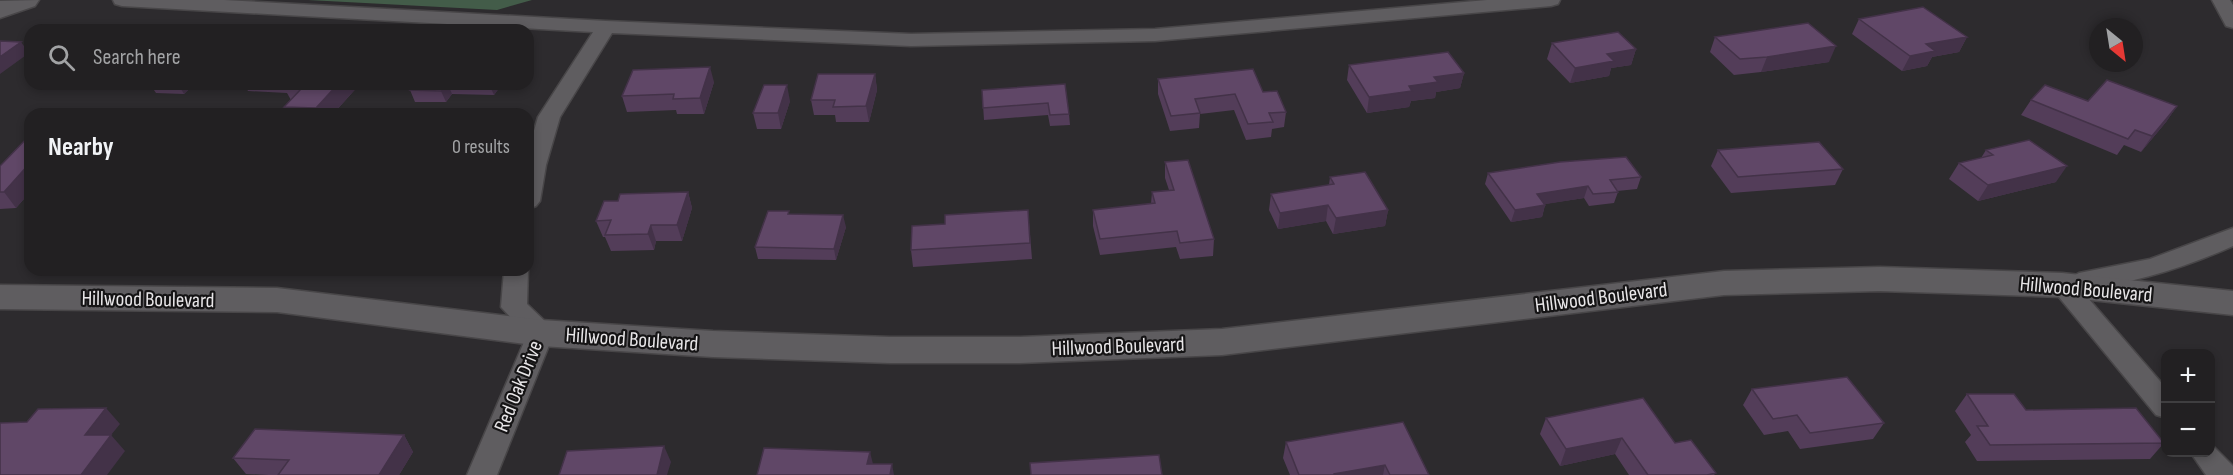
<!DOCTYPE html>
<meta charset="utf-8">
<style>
body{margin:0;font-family:"Sofia Sans Condensed",sans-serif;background:#2a282a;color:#f1f3f6}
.controls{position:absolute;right:18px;bottom:18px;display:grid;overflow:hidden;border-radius:12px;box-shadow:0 3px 9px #0003}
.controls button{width:54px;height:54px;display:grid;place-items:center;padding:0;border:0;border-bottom:2px solid #3f3e40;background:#222022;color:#f1f3f6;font:30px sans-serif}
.compass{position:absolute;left:2089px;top:18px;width:54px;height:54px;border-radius:50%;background:#222022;box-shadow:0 3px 9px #0003;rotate:150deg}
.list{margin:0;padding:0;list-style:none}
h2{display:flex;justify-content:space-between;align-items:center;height:78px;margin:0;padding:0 24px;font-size:26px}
h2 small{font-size:20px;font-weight:400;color:#a2a3a5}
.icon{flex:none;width:33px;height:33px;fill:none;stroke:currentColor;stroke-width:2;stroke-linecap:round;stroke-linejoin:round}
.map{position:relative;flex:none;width:2233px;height:475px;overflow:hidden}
.search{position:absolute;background:#222022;box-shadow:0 3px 9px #0003;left:24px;top:24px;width:510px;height:66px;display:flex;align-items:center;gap:15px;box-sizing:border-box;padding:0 21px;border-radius:18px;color:#a2a3a5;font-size:22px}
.panel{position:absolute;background:#222022;box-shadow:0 3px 9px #0003;left:24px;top:108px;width:510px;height:168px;border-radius:18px}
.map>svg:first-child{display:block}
.green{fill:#435c49}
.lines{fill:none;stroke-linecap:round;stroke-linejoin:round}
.street-casing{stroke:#484648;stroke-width:3}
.secondary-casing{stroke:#484648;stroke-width:3}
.street{fill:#5f5d60;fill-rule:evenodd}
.secondary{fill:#5f5d60;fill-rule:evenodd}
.wall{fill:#533d59}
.shaded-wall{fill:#433248}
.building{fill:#604767;stroke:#433248;stroke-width:1.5}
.labels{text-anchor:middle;stroke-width:4.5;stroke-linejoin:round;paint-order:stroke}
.street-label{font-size:21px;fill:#e8e6e8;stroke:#151415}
</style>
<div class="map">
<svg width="2233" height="475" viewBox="0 0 2233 475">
<rect width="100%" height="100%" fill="#2d2b2e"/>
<!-- green -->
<path class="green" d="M 308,0 L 532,0 L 497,10 Z"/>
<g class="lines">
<defs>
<path id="street" d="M 113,0 L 224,0 L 606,21 L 911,34 L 1155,29 L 1487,0 L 1560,0 L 1558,4 L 1551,6 L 1155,41 L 911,46 L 612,33 L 560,117 L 546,165 L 540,201 L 536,206 L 528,209 L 528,151 L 538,117 L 593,32 L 122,6 L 115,4 Z
M 2212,0 L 2230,0 L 2233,5 L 2233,28 L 2226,26 Z
M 2233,228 L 2233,246 C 2184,268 2134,283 2081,290 L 2166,388 L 2166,418 L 2156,415 L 2049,285 L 2053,279 L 2062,276 L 2069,278 L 2079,273 L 2150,259 Z
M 528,269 L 528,270 L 527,304 L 550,326 L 554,333 L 497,475 L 467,475 L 527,335 L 501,307 L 504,270 Z
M 2210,443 L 2233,466 L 2233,475 L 2206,475 L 2190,452 L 2210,452 Z"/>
<path id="secondary" d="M 39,0 L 35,6 L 0,18 L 0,1 Z
M 1880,267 L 2062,273 L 2233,291 L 2233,315 L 2062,297 L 1880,291 L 1724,295 L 1222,355 L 1020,363 L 890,363 L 713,357 L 541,346 L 277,312 L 0,309 L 0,285 L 277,288 L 541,320 L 713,331 L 890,337 L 1020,337 L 1222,329 L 1724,271 Z"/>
</defs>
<!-- street casing -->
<use href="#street" class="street-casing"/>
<!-- secondary casing -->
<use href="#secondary" class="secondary-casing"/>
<!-- street -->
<use href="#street" class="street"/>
<!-- secondary -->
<use href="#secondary" class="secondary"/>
</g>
<!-- wall -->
<path class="wall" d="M 1859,19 L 1967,37 L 1959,52 L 1932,57 L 1927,66 L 1902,71 L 1852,34 Z
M 1715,37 L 1829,62 L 1761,72 L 1734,75 L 1710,52 Z
M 1552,43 L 1636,49 L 1631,65 L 1611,68 L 1609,76 L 1570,83 L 1547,59 Z
M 1349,65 L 1464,73 L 1460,88 L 1436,92 L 1435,98 L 1411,101 L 1409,107 L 1367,113 L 1347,80 Z
M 875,74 L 877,90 L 869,122 L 836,122 L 835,115 L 814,115 L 811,100 Z
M 1158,79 L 1263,92 L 1286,112 L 1284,127 L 1272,129 L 1271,137 L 1246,140 L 1234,110 L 1200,114 L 1199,128 L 1170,131 L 1158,94 Z
M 714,82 L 704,114 L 677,114 L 676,110 L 627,112 L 622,96 Z
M 150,84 L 194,84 L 184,94 L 156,93 Z
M 244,84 L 360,84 L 333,114 L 288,114 L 284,107 L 291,100 L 287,93 L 248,91 Z
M 415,84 L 502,84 L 494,95 L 452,94 L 446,102 L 415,102 L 410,90 Z
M 1065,84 L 1069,114 L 1070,125 L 1050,126 L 1048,115 L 984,120 L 982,90 Z
M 2031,100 L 2088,101 L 2177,106 L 2166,122 L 2141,152 L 2124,145 L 2117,155 L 2021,115 Z
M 790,101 L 781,129 L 757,129 L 753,113 Z
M 30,135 L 30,192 L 16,208 L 0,209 L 0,166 Z
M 1718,150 L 1843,169 L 1835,185 L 1731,193 L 1711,166 Z
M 1986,150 L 2056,182 L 1978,201 L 1949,179 L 1959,163 L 1981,158 Z
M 1165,162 L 1214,239 L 1213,256 L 1180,259 L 1176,247 L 1100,255 L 1093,226 L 1093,210 L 1151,204 L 1152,192 L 1169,190 L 1165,178 Z
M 1488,173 L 1641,177 L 1637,189 L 1617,191 L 1618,192 L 1614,203 L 1589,206 L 1584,198 L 1544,204 L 1545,205 L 1542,217 L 1511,222 L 1485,184 Z
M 1330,177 L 1388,210 L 1385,226 L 1333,234 L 1326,221 L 1278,229 L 1269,210 L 1271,194 L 1329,185 Z
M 688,192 L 692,208 L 682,241 L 656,241 L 654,250 L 611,251 L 605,237 L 603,237 L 596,221 Z
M 1028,210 L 1032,259 L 913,267 L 911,250 L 945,224 Z
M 790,214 L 846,227 L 836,260 L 758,259 L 755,247 Z
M 1752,389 L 1884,423 L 1873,439 L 1800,449 L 1788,431 L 1764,435 L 1743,405 Z
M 1967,394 L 2026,410 L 2164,443 L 2150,459 L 1977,461 L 1965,442 L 1971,435 L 1955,411 Z
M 1546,418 L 1675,443 L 1715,475 L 1629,475 L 1615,454 L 1560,466 L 1540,434 Z
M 404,435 L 413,452 L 399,475 L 269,475 L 246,474 L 233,458 Z
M 1286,442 L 1429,475 L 1290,475 L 1283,458 Z"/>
<!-- shaded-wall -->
<path class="shaded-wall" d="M 1967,37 L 1959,52 L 1932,57 L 1927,66 L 1902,71 L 1910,56 L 1926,44 Z
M 21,42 L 29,53 L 0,74 L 0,57 Z
M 1836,46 L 1829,62 L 1761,72 L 1767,57 Z
M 1636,49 L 1631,65 L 1611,68 L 1609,76 L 1570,83 L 1575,68 L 1607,54 Z
M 710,67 L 714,82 L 704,114 L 700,98 Z
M 1464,73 L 1460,88 L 1436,92 L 1435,98 L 1411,101 L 1409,107 L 1367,113 L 1369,97 L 1409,86 L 1434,77 Z
M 875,74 L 877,90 L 869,122 L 866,106 Z
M 178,84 L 194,84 L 184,94 Z
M 338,84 L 360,84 L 333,114 L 319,114 L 316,108 Z
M 447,84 L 448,84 L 452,94 L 446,102 L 441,91 Z
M 489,84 L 502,84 L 494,95 Z
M 787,85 L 790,101 L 781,129 L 778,113 Z
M 2177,106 L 2166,122 L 2141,152 L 2152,136 Z
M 30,163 L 30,192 L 16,208 L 4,192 Z
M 2067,166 L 2056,182 L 1978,201 L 1988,185 Z
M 1588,186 L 1584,198 L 1534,206 L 1537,194 Z
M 688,192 L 692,208 L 682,241 L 677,225 Z
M 1328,205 L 1326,221 L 1278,229 L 1280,213 Z
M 1545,205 L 1542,217 L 1511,222 L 1515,210 Z
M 1388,210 L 1385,226 L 1333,234 L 1336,218 Z
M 843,215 L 846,227 L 836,260 L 834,249 Z
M 651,225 L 656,241 L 654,250 L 648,234 Z
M 106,408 L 120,424 L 111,435 L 125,451 L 107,475 L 81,475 L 85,435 Z
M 404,435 L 413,452 L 399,475 L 379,475 Z
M 1622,438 L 1615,454 L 1560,466 L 1566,449 Z
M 664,446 L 671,462 L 667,475 L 657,475 Z
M 870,452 L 874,468 L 867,464 Z
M 892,464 L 894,475 L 890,475 Z
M 1385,465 L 1383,475 L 1334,475 L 1334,474 Z"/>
<!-- building -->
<path class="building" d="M 1923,7 L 1967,37 L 1926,44 L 1935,51 L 1910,56 L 1859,19 Z
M 1808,23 L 1836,46 L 1767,57 L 1740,59 L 1715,37 Z
M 1618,32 L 1636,49 L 1607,54 L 1614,61 L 1575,68 L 1552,43 Z
M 0,41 L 21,42 L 0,57 Z
M 1448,52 L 1464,73 L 1434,77 L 1438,82 L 1409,86 L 1412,91 L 1369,97 L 1349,65 Z
M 710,67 L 700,98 L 673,99 L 674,94 L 622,96 L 633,70 Z
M 1253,69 L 1263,92 L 1277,91 L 1286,112 L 1269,113 L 1273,122 L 1248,124 L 1235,94 L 1195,99 L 1200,113 L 1171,116 L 1158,79 Z
M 818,74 L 875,74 L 866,106 L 833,107 L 835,100 L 811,100 Z
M 2107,80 L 2177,106 L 2152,136 L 2135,130 L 2128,139 L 2031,100 L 2045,85 L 2088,101 Z
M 287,84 L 338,84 L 316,108 L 284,107 L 302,88 L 284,87 Z
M 415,84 L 447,84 L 441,91 L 410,90 Z
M 1065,84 L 1069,114 L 1050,115 L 1048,103 L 983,108 L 982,90 Z
M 764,85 L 787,85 L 778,113 L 753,113 Z
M 30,135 L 30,163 L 4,192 L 0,192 L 0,166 Z
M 2029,140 L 2067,166 L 1988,185 L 1959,163 L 1993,155 L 1986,150 Z
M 1819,142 L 1843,169 L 1738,177 L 1718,150 Z
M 1626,157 L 1641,177 L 1610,180 L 1618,192 L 1593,194 L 1588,186 L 1537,194 L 1545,205 L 1515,210 L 1488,173 L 1560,162 Z
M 1188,160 L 1214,239 L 1180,243 L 1177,231 L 1100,239 L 1093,210 L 1155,203 L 1152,192 L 1174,190 L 1165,162 Z
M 1365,172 L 1388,210 L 1336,218 L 1328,205 L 1280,213 L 1271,194 L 1334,184 L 1330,177 Z
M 688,192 L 677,225 L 651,225 L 648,234 L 605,235 L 611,220 L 596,221 L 604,201 L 618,201 L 620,194 Z
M 1028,210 L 1030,243 L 911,250 L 912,226 L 945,224 L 945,215 Z
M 768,211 L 789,211 L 788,214 L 843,215 L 834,249 L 755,247 Z
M 1847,377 L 1884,423 L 1810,433 L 1797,415 L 1773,419 L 1752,389 Z
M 1967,394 L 2014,394 L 2026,410 L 2136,408 L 2164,443 L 1990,445 L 1977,426 L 1988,426 Z
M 1643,398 L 1675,443 L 1691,440 L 1716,473 L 1707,475 L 1648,475 L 1622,438 L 1566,449 L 1546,418 Z
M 106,408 L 85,435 L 111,435 L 81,475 L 0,475 L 0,423 L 27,422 L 38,409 Z
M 1403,422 L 1429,475 L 1390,475 L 1385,465 L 1334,474 L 1334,475 L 1299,475 L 1286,442 Z
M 255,429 L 404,435 L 379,475 L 278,475 L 289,460 L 233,458 Z
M 664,446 L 657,475 L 559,475 L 567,451 Z
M 764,448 L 870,452 L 867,464 L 892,464 L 890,475 L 757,475 Z
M 1159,455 L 1162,475 L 1031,475 L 1030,463 Z"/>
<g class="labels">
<!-- street labels -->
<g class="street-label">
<text transform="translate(2086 289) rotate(5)" y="7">Hillwood Boulevard</text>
<text transform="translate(1601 297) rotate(-7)" y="7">Hillwood Boulevard</text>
<text transform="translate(148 299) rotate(1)" y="7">Hillwood Boulevard</text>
<text transform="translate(632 339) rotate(4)" y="7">Hillwood Boulevard</text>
<text transform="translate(1118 346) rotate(-2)" y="7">Hillwood Boulevard</text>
<text transform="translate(518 386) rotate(-68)" y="7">Red Oak Drive</text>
</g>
</g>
</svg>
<div class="controls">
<button>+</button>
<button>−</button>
</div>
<svg class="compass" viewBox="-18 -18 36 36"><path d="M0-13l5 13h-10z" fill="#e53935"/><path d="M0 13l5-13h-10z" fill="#a2a3a5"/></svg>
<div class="search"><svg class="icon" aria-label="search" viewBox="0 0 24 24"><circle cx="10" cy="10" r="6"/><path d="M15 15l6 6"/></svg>Search here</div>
<section class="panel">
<h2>Nearby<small>0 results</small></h2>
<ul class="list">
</ul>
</section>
</div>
